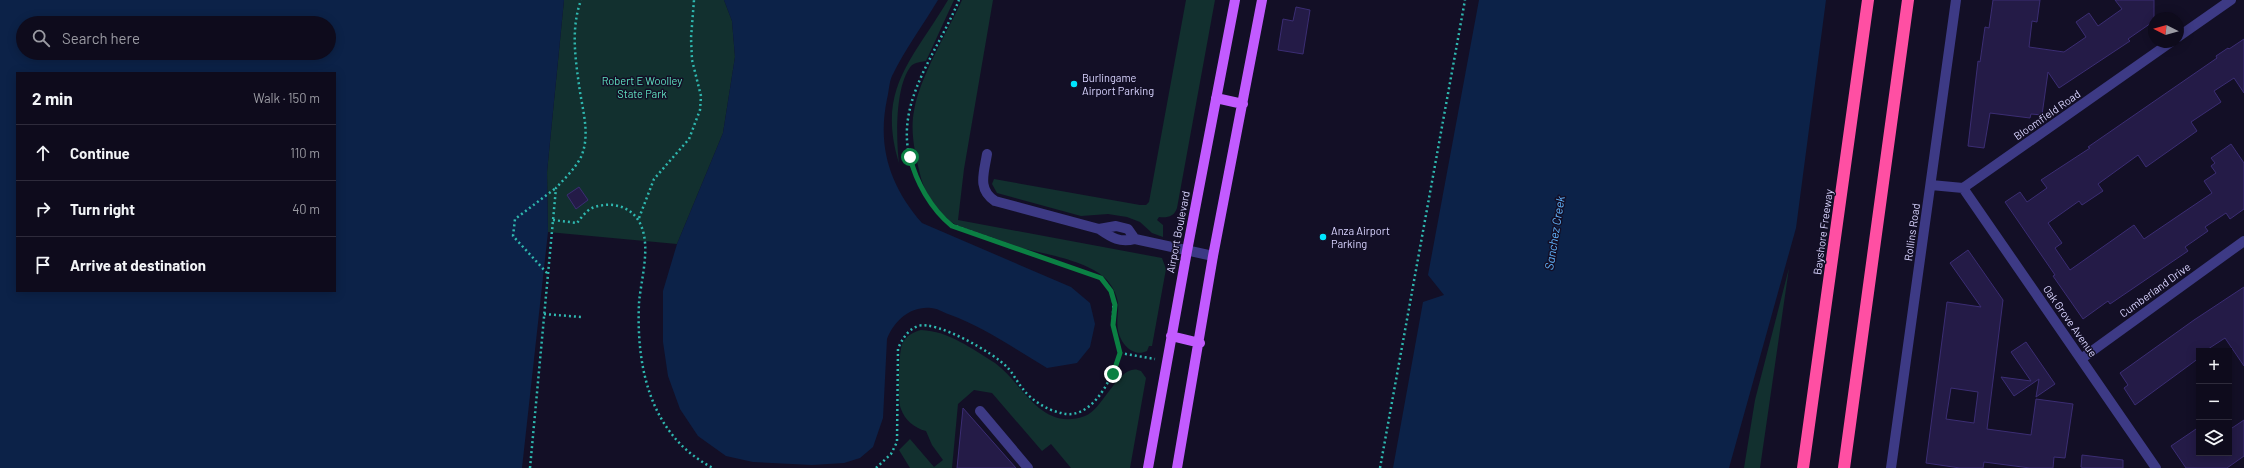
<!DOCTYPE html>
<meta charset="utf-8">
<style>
body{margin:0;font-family:Barlow,sans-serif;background:#171425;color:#f1f3f6}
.controls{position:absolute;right:12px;bottom:12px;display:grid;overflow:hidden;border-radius:0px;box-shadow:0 2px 10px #0003}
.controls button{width:36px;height:36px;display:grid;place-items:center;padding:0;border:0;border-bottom:1px solid #2e2b3b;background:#0e0b1c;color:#f1f3f6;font:20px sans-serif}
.compass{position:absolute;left:2148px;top:12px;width:36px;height:36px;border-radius:50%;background:#0e0b1c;box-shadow:0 2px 10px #0003;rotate:276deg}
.stop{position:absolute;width:12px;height:12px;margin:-9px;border:3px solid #0b8043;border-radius:50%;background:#fff}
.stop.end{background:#0b8043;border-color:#fff;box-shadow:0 1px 4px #0008}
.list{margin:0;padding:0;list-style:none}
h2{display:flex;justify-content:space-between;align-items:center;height:52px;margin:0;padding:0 16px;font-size:17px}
h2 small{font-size:13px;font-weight:400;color:#9b9ba3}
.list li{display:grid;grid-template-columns:26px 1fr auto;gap:12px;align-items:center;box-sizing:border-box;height:56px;padding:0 16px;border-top:1px solid #2e2b3b}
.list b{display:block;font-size:15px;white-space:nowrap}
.list em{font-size:13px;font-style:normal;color:#9b9ba3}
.icon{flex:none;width:22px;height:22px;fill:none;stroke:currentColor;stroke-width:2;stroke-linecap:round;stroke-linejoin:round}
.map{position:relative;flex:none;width:2244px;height:468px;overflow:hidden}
.search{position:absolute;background:#0e0b1c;box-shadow:0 2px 10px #0003;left:16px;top:16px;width:320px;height:44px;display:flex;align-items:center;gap:10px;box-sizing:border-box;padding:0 14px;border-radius:22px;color:#9b9ba3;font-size:15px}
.panel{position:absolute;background:#0e0b1c;box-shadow:0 2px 10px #0003;left:16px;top:72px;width:320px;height:220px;border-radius:0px}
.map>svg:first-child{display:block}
.green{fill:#12302f}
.water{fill:#0c2248;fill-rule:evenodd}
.building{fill:#241b47;stroke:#3b2d73;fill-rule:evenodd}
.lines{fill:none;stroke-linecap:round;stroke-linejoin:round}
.path{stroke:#2fb8b0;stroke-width:2.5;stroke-dasharray:2 3;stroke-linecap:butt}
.minor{stroke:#3d3a85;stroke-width:10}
.major{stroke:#c25bff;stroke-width:10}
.highway{stroke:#ff4fa3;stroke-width:12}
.route{stroke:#0b8043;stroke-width:5}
.poi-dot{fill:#00e5ff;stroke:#130f26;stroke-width:1.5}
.labels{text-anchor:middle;stroke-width:3;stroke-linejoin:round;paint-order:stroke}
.poi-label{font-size:11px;fill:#d9d4ff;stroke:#130f26;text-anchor:start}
.park-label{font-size:11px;fill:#5fe0c0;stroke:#130f26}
.street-label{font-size:11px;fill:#d9d4ff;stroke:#130f26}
.water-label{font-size:12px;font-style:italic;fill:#62b6ff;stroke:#130f26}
</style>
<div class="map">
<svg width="2244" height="468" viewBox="0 0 2244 468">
<rect width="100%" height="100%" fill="#130f26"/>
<!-- green -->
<path class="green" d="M 564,0 L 724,0 L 732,21 L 735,57 L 723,133 L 677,244 L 548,232 L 547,172 Z
M 948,0 L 954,0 L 926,61 C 921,62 915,62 911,66 C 895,86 896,138 899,163 C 876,89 913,59 948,0 Z
M 962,0 L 993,0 L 964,169 L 958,220 L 1162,258 L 1166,269 L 1152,346 L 1149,346 L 1147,351 C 1133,358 1120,343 1118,330 C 1116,321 1119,312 1118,303 C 1117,295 1112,285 1106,279 C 1088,261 1046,254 1021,248 C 1003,242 969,233 953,223 C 937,213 924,192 920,174 C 915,154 910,131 914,111 C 920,76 947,33 962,0 Z
M 1186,0 L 1215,0 L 1177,208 C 1174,217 1167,218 1159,217 L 1157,220 L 1163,225 L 1163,237 L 1152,233 L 1140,222 L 1127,217 L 1108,214 L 1081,216 L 997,193 L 992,184 L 994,179 L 1140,205 L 1146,205 L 1149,202 Z
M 1789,268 L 1760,468 L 1744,468 L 1755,400 Z
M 921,330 C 949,331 972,349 995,363 C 1023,383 1040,432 1085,416 C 1104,409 1120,360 1141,371 L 1146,378 L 1130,468 L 1071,468 L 1051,444 L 1042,451 L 992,393 L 974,390 L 958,404 L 952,468 L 910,468 L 899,450 L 910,439 L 934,467 L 943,460 L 932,445 L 926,431 C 914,428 905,420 901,409 C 897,401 899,352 902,344 C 906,336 913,332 921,330 Z"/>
<!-- water -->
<path class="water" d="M 0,0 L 564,0 L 547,172 L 548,232 L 522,468 L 0,468 ZM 23,23 L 329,23 L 329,53 L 23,53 ZM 17,73 L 335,73 L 335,291 L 17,291 Z
M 724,0 L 938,0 C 923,25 905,49 892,76 C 889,82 889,92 887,99 C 877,147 890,186 922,223 L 1071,287 L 1090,303 L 1095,324 L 1090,347 L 1077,363 L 1047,368 C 1015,349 984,327 948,314 C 943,312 936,308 931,308 C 910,306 894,321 887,339 L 883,418 L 873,447 L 860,458 L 844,463 L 812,465 L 753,462 L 726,456 L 698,436 L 680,409 L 668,376 L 663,342 L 663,291 L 677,244 L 723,133 L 735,57 L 732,21 Z
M 1479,0 L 1826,0 L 1796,228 L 1729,468 L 1393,468 L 1423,302 L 1444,295 L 1428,275 Z"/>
<!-- building -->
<path class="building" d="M 1993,0 L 2040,0 L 2037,22 L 2032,21 L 2029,47 L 2064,52 L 2086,37 L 2076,22 L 2089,13 L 2098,26 L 2122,9 L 2115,0 L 2154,0 L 2154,21 L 2128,39 L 2130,41 L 2059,88 L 2048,72 L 2042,115 L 2031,114 L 2030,118 L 1990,113 L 1984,148 L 1968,146 L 1978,61 L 1980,62 L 1985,27 L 1989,28 Z
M 1296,7 L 1310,10 L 1303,54 L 1278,50 L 1283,19 L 1293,21 Z
M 2244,39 L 2244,93 L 2234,78 L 2214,91 L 2221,102 L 2191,122 L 2197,131 L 2146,167 L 2138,155 L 2098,184 L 2103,191 L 2082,205 L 2079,201 L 2048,223 L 2062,243 L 2055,248 L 2070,270 L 2134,225 L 2144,239 L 2212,193 L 2204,181 L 2216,173 L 2211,166 L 2215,163 L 2211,158 L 2231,144 L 2244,163 L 2244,209 L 2230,219 L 2226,213 L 2205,227 L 2208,231 L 2185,247 L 2188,251 L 2110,304 L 2108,301 L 2083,319 L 2053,276 L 2055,275 L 2005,202 L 2020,192 L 2027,202 L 2047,188 L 2041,180 L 2090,148 L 2088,147 L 2217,58 L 2216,56 L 2228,48 L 2229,49 Z
M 579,187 L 588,200 L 576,209 L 567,195 Z
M 1968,250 L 2003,300 L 1987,429 L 2031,435 L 2036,399 L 2073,404 L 2065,458 L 2054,457 L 2053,468 L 2030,468 L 1984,462 L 1983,468 L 1960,468 L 1926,463 L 1947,302 L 1981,307 L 1950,263 ZM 1951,388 L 1978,392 L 1974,423 L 1946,419 Z
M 2244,287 L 2244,366 L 2225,338 L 2205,351 L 2199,351 L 2199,358 L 2135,405 L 2124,388 L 2128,385 L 2120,373 L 2194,320 Z
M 2026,342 L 2055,384 L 2036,397 L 2039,379 L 2014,396 L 2001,377 L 2031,381 L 2011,352 Z
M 963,408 L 1016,468 L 957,468 Z
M 2244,420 L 2244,456 L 2227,468 L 2186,468 L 2171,446 L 2199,427 L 2199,453 L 2229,453 L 2229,430 Z
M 2082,455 L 2123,460 L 2123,468 L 2083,468 L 2081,467 Z"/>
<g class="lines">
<!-- path -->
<path class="path" d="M 639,218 L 654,179 L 689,139 L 700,110 L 701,96 L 692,60 L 691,38 L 694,0
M 553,220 L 577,223 C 581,218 586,211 592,208 C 612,200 635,207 642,228 C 650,250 641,280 639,303 C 636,369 651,436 713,468
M 547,273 L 513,236 L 515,219 L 556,188
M 544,314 L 581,317
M 1120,353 L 1155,359
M 530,468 L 556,188 C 564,179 575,169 581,157 C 591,134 582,109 579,85 C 575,56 571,28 581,0
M 876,468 L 891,454 L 897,442 L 898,348 C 903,339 907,330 918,326 C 936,320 994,353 1007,367 C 1013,373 1017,382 1023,389 C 1031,400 1047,410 1061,413 C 1089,421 1109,385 1116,363 C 1118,360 1120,355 1120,352 C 1119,343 1114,334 1113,325 C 1112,305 1118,294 1101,278 L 952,225 C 938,215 928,200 920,185 C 883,114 933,63 959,0
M 1380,468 L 1465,0"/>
<!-- minor -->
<path class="minor" d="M 2178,37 L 2231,0
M 987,154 C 984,173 977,189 995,201 L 1099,229
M 1931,185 L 1963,188 L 2171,42
M 1963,188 L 2156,468
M 1135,239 L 1128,229 L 1116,226 L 1099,229 C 1112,238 1120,243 1135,239 L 1213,256
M 2081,359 L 2244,241
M 980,411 L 1028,468
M 1891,468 L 1956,0"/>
<!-- major -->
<path class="major" d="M 1216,98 L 1243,104
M 1171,336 L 1200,343
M 1148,468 L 1187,251 L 1235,0
M 1177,468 L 1213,256 L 1262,0"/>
<!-- highway -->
<path class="highway" d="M 1803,468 L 1868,0
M 1844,468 L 1908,0"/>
</g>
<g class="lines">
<!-- route -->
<path class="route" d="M 910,157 C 916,182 931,209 952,226 L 1101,278 L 1111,291 L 1115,305 L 1113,325 L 1120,353 L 1113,374"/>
</g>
<!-- markers -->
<g class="poi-dot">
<circle cx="1074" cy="84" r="4"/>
<circle cx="1323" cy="237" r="4"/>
</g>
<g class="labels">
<!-- poi labels -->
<g class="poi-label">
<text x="1082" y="82">Burlingame<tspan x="1082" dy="13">Airport Parking</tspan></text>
<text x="1331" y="235">Anza Airport<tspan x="1331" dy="13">Parking</tspan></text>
</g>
<!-- park labels -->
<g class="park-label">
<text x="642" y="85">Robert E Woolley<tspan x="642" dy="13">State Park</tspan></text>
</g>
<!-- street labels -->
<g class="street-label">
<text transform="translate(2047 115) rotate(-35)" y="4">Bloomfield Road</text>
<text transform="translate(1178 232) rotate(-79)" y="4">Airport Boulevard</text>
<text transform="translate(1823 232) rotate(-82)" y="4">Bayshore Freeway</text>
<text transform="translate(1912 232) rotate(-82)" y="4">Rollins Road</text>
<text transform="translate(2155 290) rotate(-36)" y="4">Cumberland Drive</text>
<text transform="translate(2070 321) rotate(55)" y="4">Oak Grove Avenue</text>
</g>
<!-- water labels -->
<g class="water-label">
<text transform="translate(1555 233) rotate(-81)" y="4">Sanchez Creek</text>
</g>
</g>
</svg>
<div class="controls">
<button>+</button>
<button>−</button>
<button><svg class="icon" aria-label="layers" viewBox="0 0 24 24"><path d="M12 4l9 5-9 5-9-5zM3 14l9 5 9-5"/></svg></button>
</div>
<svg class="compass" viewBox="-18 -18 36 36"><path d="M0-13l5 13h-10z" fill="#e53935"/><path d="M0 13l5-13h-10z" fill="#9b9ba3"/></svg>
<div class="stop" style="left:910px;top:157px"></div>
<div class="stop end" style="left:1113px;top:374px"></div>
<div class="search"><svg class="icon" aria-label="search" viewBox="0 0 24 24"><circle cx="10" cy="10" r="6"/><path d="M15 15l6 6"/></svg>Search here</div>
<section class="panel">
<h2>2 min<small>Walk · 150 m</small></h2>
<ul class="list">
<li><svg class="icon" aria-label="ahead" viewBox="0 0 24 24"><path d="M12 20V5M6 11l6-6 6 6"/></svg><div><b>Continue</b></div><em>110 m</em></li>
<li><svg class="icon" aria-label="right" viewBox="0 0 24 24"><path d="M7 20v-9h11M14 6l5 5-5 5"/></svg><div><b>Turn right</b></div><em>40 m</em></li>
<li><svg class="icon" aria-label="arrive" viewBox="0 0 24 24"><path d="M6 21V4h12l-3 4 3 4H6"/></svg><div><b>Arrive at destination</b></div></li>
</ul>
</section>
</div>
